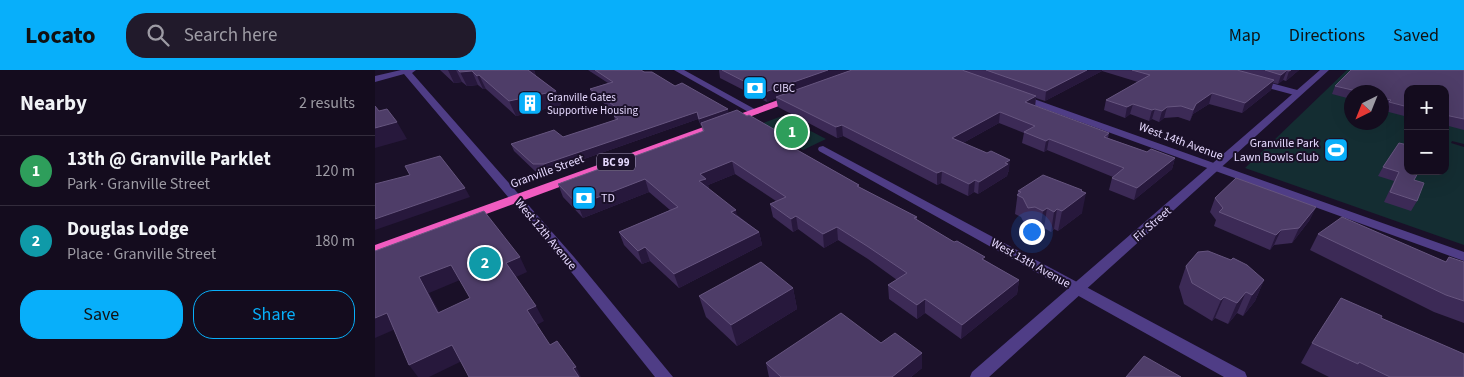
<!DOCTYPE html>
<meta charset="utf-8">
<style>
body{margin:0;font-family:"Source Sans 3",sans-serif;background:#211a2b;color:#f1f3f6}
.controls{position:absolute;right:15px;top:15px;display:grid;overflow:hidden;border-radius:10px;box-shadow:0 5px 20px #0002}
.controls button{width:45px;height:45px;display:grid;place-items:center;padding:0;border:0;border-bottom:1px solid #332c3c;background:#140c1e;color:#f1f3f6;font:25px sans-serif}
.compass{position:absolute;left:969px;top:15px;width:45px;height:45px;border-radius:50%;background:#140c1e;box-shadow:0 5px 20px #0002;rotate:223deg}
.you{position:absolute;left:656px;top:161px;width:18px;height:18px;margin:-12px;border:4px solid #fff;border-radius:50%;background:#1a73e8;box-shadow:0 0 0 8px #1a73e833}
.badge{display:grid;place-items:center;width:32px;height:32px;border-radius:50%;background:#08affa;color:#fff;font-size:16px;font-weight:700}
.pin{position:absolute;translate:-50% -50%;border:2px solid #fff;box-shadow:0 1px 5px #0006}
.list{margin:0;padding:0;list-style:none}
h2{display:flex;justify-content:space-between;align-items:center;height:65px;margin:0;padding:0 20px;font-size:21px}
h2 small{font-size:16px;font-weight:400;color:#9d9ba4}
.list li{display:grid;grid-template-columns:32px 1fr auto;gap:15px;align-items:center;box-sizing:border-box;height:70px;padding:0 20px;border-top:1px solid #332c3c}
.list b{display:block;font-size:19px;white-space:nowrap}
.list p{margin:0;font-size:16px;white-space:nowrap;color:#9d9ba4}
.list em{font-size:16px;font-style:normal;color:#9d9ba4}
.actions{display:flex;gap:10px;padding:15px 20px}
.actions a{flex:1;padding:11px 0;border:1px solid #08affa;border-radius:20px;text-align:center;font-size:18px;color:#08affa}
.actions .main{background:#08affa;color:#111}
.icon{flex:none;width:28px;height:28px;fill:none;stroke:currentColor;stroke-width:2;stroke-linecap:round;stroke-linejoin:round}
.map{position:relative;flex:none;width:1089px;height:307px;overflow:hidden}
header{display:flex;align-items:center;gap:30px;box-sizing:border-box;height:70px;padding:0 25px;background:#08affa;color:#111}
header strong{font-size:24px}
nav{display:flex;gap:28px;margin-inline-start:auto;font-size:18px}
.search{width:350px;height:45px;background:#211a2b;display:flex;align-items:center;gap:12px;box-sizing:border-box;padding:0 18px;border-radius:20px;color:#9d9ba4;font-size:19px}
main{display:flex}
aside{flex:1;background:#140c1e}
.map>svg:first-child{display:block}
.green{fill:#142d32;fill-rule:evenodd}
.lines{fill:none;stroke-linecap:round;stroke-linejoin:round}
.minor{fill:#4f3d86;fill-rule:evenodd}
.tertiary{fill:#4f3d86;fill-rule:evenodd}
.trunk{fill:#f05cc0;fill-rule:evenodd}
.wall{fill:#3c2a56}
.shaded-wall{fill:#27183c}
.building{fill:#4e3d68;stroke:#66557f;fill-rule:evenodd}
.labels{text-anchor:middle;stroke-width:4;stroke-linejoin:round;paint-order:stroke}
.far-poi-label{font-size:11px;fill:#e5d8fe;stroke:#1a1028;text-anchor:start}
.shield{fill:#1a1028;stroke:#a89cbe;stroke-width:1}
.shield-label{font-size:11px;font-weight:bold;fill:#e5d8fe}
.street-label{font-size:12px;fill:#e5d8fe;stroke:#1a1028}
.poi-label{font-size:12px;fill:#e5d8fe;stroke:#1a1028;text-anchor:end}
</style>
<header>
<strong>Locato</strong>
<div class="search"><svg class="icon" aria-label="search" viewBox="0 0 24 24"><circle cx="10" cy="10" r="6"/><path d="M15 15l6 6"/></svg>Search here</div>
<nav><a>Map</a><a>Directions</a><a>Saved</a></nav>
</header>
<main>
<aside>
<h2>Nearby<small>2 results</small></h2>
<ul class="list">
<li><span class="badge" style="background:#2e9e5b">1</span><div><b>13th @ Granville Parklet</b><p>Park · Granville Street</p></div><em>120 m</em></li>
<li><span class="badge" style="background:#0f9aa8">2</span><div><b>Douglas Lodge</b><p>Place · Granville Street</p></div><em>180 m</em></li>
</ul>
<div class="actions"><a class="main">Save</a><a>Share</a></div>
</aside>
<div class="map">
<svg width="1089" height="307" viewBox="0 0 1089 307">
<rect width="100%" height="100%" fill="#1a1028"/>
<!-- green -->
<path class="green" d="M 972,0 L 1081,0 L 1089,2 L 1089,74 L 1077,71 L 1076,73 L 1089,77 L 1089,175 L 870,98 ZM 1033,19 L 1070,19 L 1070,101 L 1033,101 ZM 976,22 L 1006,22 L 1006,52 L 976,52 Z
M 407,46 L 451,69 L 428,80 L 383,55 Z"/>
<g class="lines">
<!-- minor -->
<path class="minor" d="M 299,0 L 309,0 L 385,42 L 383,44 L 377,44 Z
M 881,9 L 926,21 L 927,23 L 923,26 L 878,14 L 877,12 Z
M 645,24 L 1089,182 L 1089,191 L 642,29 L 642,25 Z
M 448,76 L 870,302 L 872,307 L 849,307 L 444,81 L 443,79 L 444,77 Z"/>
<!-- tertiary -->
<path class="tertiary" d="M 26,0 L 41,0 L 37,3 L 199,187 L 298,307 L 280,307 L 189,193 L 29,4 L 0,12 L 0,6 Z
M 945,0 L 954,0 L 614,307 L 595,307 L 597,302 Z"/>
<!-- trunk -->
<path class="trunk" d="M 420,24 L 423,25 L 423,29 L 0,185 L 0,175 Z"/>
</g>
<!-- wall -->
<path class="wall" d="M 65,0 L 159,0 L 161,6 L 181,21 L 186,35 L 141,46 L 111,19 L 108,19 L 103,15 L 92,16 L 87,12 L 79,13 Z
M 213,0 L 266,0 L 300,16 L 354,44 L 410,73 L 484,115 L 484,117 L 542,147 L 542,150 L 644,210 L 642,224 L 586,269 L 550,243 L 542,249 L 514,229 L 513,215 L 522,210 L 493,189 L 463,170 L 449,178 L 423,159 L 418,162 L 398,147 L 395,134 L 401,131 L 360,104 L 333,115 L 334,119 L 362,145 L 384,162 L 387,175 L 304,218 L 275,191 L 267,194 L 249,175 L 244,162 L 295,140 L 274,122 L 208,148 L 188,127 L 183,114 L 328,62 L 327,55 L 326,56 L 323,49 L 172,102 L 161,102 L 139,81 L 136,74 L 188,67 L 240,50 L 239,46 L 244,44 L 217,25 L 215,19 L 233,13 Z
M 344,0 L 924,0 L 911,11 L 908,10 L 903,14 L 898,13 L 896,20 L 867,43 L 834,34 L 818,44 L 815,51 L 803,47 L 789,48 L 784,52 L 777,49 L 774,51 L 755,44 L 750,48 L 729,40 L 731,30 L 763,12 L 727,1 L 670,31 L 661,28 L 660,36 L 734,63 L 733,68 L 772,82 L 800,88 L 797,99 L 759,130 L 734,120 L 737,108 L 738,107 L 672,80 L 669,82 L 647,73 L 649,63 L 624,53 L 588,73 L 634,101 L 633,102 L 632,106 L 603,124 L 599,122 L 593,126 L 566,113 L 562,115 L 468,66 L 462,68 L 403,37 L 401,28 L 392,32 L 345,8 Z
M 1089,0 L 1089,60 L 1070,55 L 1070,19 L 1033,19 L 1033,47 L 1010,41 L 1011,38 L 1006,37 L 1006,22 L 976,22 L 976,29 L 957,24 L 960,16 Z
M 1024,73 L 1039,110 L 1042,131 L 1036,141 L 1009,132 L 1019,111 L 1003,106 L 1008,97 Z
M 707,120 L 707,143 L 683,161 L 679,159 L 676,162 L 669,158 L 665,161 L 657,157 L 651,157 L 646,147 L 640,144 L 643,121 Z
M 840,128 L 941,137 L 934,151 L 917,173 L 899,175 L 895,180 L 839,156 L 841,150 L 835,142 Z
M 943,164 L 1071,192 L 1074,187 L 1089,192 L 1089,253 L 1059,242 L 935,180 Z
M 811,196 L 889,210 L 880,231 L 868,246 L 862,243 L 853,254 L 840,248 L 837,251 L 809,234 L 804,217 Z
M 418,218 L 422,239 L 362,276 L 331,247 L 324,226 Z
M 1006,248 L 1089,307 L 954,307 L 926,293 L 937,273 Z
M 506,273 L 547,298 L 536,307 L 394,307 L 391,293 Z"/>
<!-- shaded-wall -->
<path class="shaded-wall" d="M 73,0 L 81,0 L 87,12 L 79,13 Z
M 148,0 L 159,0 L 161,6 Z
M 453,0 L 480,0 L 401,27 L 401,28 L 392,32 L 390,22 Z
M 712,0 L 727,0 L 727,1 L 670,31 L 671,21 Z
M 912,0 L 908,10 L 903,14 L 906,5 Z
M 916,0 L 924,0 L 911,11 L 914,1 Z
M 97,1 L 103,15 L 92,16 L 85,2 Z
M 104,5 L 111,19 L 108,19 L 102,6 Z
M 899,10 L 896,20 L 867,43 L 870,33 Z
M 181,21 L 186,35 L 141,46 L 134,31 Z
M 837,23 L 834,34 L 818,44 L 815,51 L 821,34 Z
M 661,26 L 660,36 L 650,32 Z
M 758,34 L 755,44 L 750,48 L 752,37 Z
M 792,37 L 789,48 L 784,52 L 787,41 Z
M 353,39 L 354,46 L 326,56 L 324,49 Z
M 780,39 L 777,49 L 774,51 L 777,40 Z
M 322,42 L 323,49 L 172,102 L 169,94 Z
M 625,42 L 624,53 L 577,79 L 577,68 Z
M 22,52 L 32,69 L 0,78 L 0,58 Z
M 467,55 L 468,66 L 462,68 L 461,57 Z
M 409,65 L 411,76 L 401,68 Z
M 674,69 L 672,80 L 669,82 L 671,71 Z
M 800,88 L 797,99 L 759,130 L 762,118 Z
M 635,90 L 634,101 L 633,102 L 632,106 L 603,124 L 604,112 Z
M 357,91 L 360,104 L 333,115 L 334,121 L 324,111 L 325,104 Z
M 567,101 L 566,113 L 562,115 L 562,103 Z
M 270,109 L 274,122 L 208,148 L 203,135 Z
M 600,110 L 599,122 L 593,126 L 594,114 Z
M 90,118 L 95,127 L 0,160 L 0,149 Z
M 707,120 L 706,127 L 711,123 L 707,143 L 683,161 L 687,141 Z
M 941,137 L 934,151 L 917,173 L 924,158 Z
M 672,138 L 669,158 L 665,161 L 668,141 Z
M 682,139 L 679,159 L 676,162 L 679,142 Z
M 361,140 L 363,153 L 356,142 Z
M 421,146 L 423,159 L 418,162 L 416,149 Z
M 462,157 L 463,170 L 449,178 L 448,164 Z
M 906,160 L 899,175 L 895,180 L 901,165 Z
M 384,162 L 387,175 L 304,218 L 299,204 Z
M 270,177 L 275,191 L 267,194 L 263,181 Z
M 145,187 L 152,202 L 139,208 L 131,193 Z
M 76,195 L 85,210 L 54,223 L 73,258 L 63,243 L 44,207 Z
M 644,210 L 642,224 L 586,269 L 587,255 Z
M 889,210 L 880,231 L 868,246 L 877,225 Z
M 418,218 L 422,239 L 362,276 L 356,255 Z
M 871,222 L 862,243 L 853,254 L 862,233 Z
M 849,227 L 840,248 L 837,251 L 846,230 Z
M 550,229 L 550,243 L 542,249 L 542,235 Z
M 161,236 L 169,251 L 160,256 L 152,240 Z
M 12,243 L 23,258 L 0,268 L 0,248 Z
M 77,275 L 87,291 L 54,307 L 43,307 L 34,295 Z
M 547,283 L 547,298 L 536,307 L 517,307 Z
M 201,297 L 206,307 L 202,307 L 198,298 Z"/>
<!-- building -->
<path class="building" d="M 83,0 L 153,0 L 181,21 L 134,31 L 104,5 L 102,6 L 97,1 L 85,2 Z
M 220,0 L 266,0 L 269,2 L 277,2 L 300,16 L 307,13 L 353,39 L 324,49 L 322,42 L 169,94 L 158,94 L 136,74 L 179,60 L 188,67 L 243,49 L 239,46 L 248,42 L 215,19 L 238,12 Z
M 347,0 L 453,0 L 390,22 Z
M 477,0 L 587,0 L 661,26 L 650,32 L 734,63 L 729,67 L 772,82 L 776,79 L 800,88 L 762,118 L 737,108 L 749,98 L 674,69 L 671,71 L 649,62 L 660,56 L 625,42 L 577,68 L 612,83 L 616,81 L 635,90 L 630,93 L 633,94 L 604,112 L 600,110 L 594,114 L 567,101 L 562,103 L 467,55 L 461,57 L 401,27 Z
M 611,0 L 712,0 L 671,21 Z
M 757,0 L 862,0 L 899,10 L 870,33 L 837,23 L 821,34 L 818,40 L 806,36 L 792,37 L 787,41 L 780,39 L 777,40 L 758,34 L 752,37 L 731,30 L 775,5 Z
M 890,0 L 916,0 L 914,1 L 912,0 L 906,5 Z
M 976,0 L 1089,0 L 1089,49 L 1070,45 L 1070,19 L 1033,19 L 1033,37 L 1014,32 L 1016,30 L 1006,28 L 1006,22 L 986,22 L 960,16 Z
M 0,36 L 4,41 L 12,39 L 22,52 L 0,58 Z
M 362,40 L 372,46 L 374,45 L 409,65 L 401,68 L 484,115 L 482,116 L 542,147 L 539,148 L 579,172 L 582,171 L 610,187 L 607,189 L 644,210 L 587,255 L 550,229 L 542,235 L 513,215 L 532,203 L 492,176 L 462,157 L 448,164 L 421,146 L 416,149 L 395,134 L 411,127 L 357,91 L 325,104 L 331,109 L 324,111 L 361,140 L 356,142 L 384,162 L 299,204 L 270,177 L 263,181 L 244,162 L 303,137 L 270,109 L 203,135 L 183,114 L 329,61 L 326,53 Z
M 1024,73 L 1033,75 L 1033,101 L 1044,101 L 1039,110 L 1049,113 L 1042,131 L 1015,122 L 1024,102 L 1008,97 Z
M 65,86 L 90,118 L 0,149 L 0,114 L 35,105 L 30,96 Z
M 668,105 L 707,120 L 706,121 L 711,123 L 687,141 L 682,139 L 679,142 L 672,138 L 668,141 L 660,137 L 653,138 L 648,128 L 642,125 L 646,122 L 643,121 Z
M 861,108 L 941,137 L 924,158 L 906,160 L 901,165 L 844,142 L 848,138 L 840,128 Z
M 109,141 L 145,187 L 131,193 L 161,236 L 152,240 L 175,275 L 182,271 L 201,297 L 198,298 L 204,307 L 94,307 L 77,275 L 34,295 L 12,243 L 0,248 L 0,181 ZM 76,195 L 95,228 L 63,243 L 44,207 Z
M 967,147 L 1071,192 L 1074,187 L 1089,192 L 1089,231 L 1071,225 L 943,164 Z
M 833,181 L 856,190 L 858,188 L 872,195 L 889,210 L 877,225 L 871,222 L 862,233 L 849,227 L 846,230 L 817,213 L 811,196 L 823,182 Z
M 386,192 L 418,218 L 356,255 L 324,226 Z
M 966,228 L 1007,246 L 1006,248 L 1089,284 L 1089,307 L 1015,307 L 984,292 L 983,294 L 937,273 Z
M 466,243 L 506,273 L 520,263 L 547,283 L 517,307 L 406,307 L 391,293 Z
M 769,286 L 806,307 L 751,307 Z"/>
<!-- icons -->
<defs>
<symbol id="bank-square" viewBox="-11 -11 22 22"><rect x="-9" y="-9" width="18" height="18" rx="4" fill="#08affa" stroke="#1a1028"/><path d="M-6-4H6V4H-6ZM0-2.3a2.3 2.3 0 1 0 0 4.6a2.3 2.3 0 1 0 0-4.6Z" fill="#fff"/></symbol>
<symbol id="building-square" viewBox="-11 -11 22 22"><rect x="-9" y="-9" width="18" height="18" rx="4" fill="#08affa" stroke="#1a1028"/><path d="M-4-6H4V6H1V3H-1V6H-4ZM-2.5-4.3h1.7v1.8h-1.7ZM.8-4.3h1.7v1.8H.8ZM-2.5-1h1.7V.8h-1.7ZM.8-1h1.7V.8H.8Z" fill="#fff"/></symbol>
<symbol id="stadium-square" viewBox="-11 -11 22 22"><rect x="-9" y="-9" width="18" height="18" rx="4" fill="#08affa" stroke="#1a1028"/><path d="M0-5a6.5 5 0 1 0 0 10a6.5 5 0 1 0 0-10ZM-3.5-1.8h7v3.6h-7Z" fill="#fff"/></symbol>
</defs>
<g fill-rule="evenodd">
<use href="#bank-square" x="366" y="4" width="28" height="28"/>
<use href="#building-square" x="141" y="19" width="28" height="28"/>
<use href="#stadium-square" x="947" y="66" width="28" height="28"/>
<use href="#bank-square" x="195" y="114" width="28" height="28"/>
</g>
<g class="labels">
<!-- far-poi labels -->
<g class="far-poi-label">
<text x="398" y="22">CIBC</text>
<text x="172" y="31">Granville Gates<tspan x="172" dy="13">Supportive Housing</tspan></text>
</g>
<!-- shield labels -->
<rect class="shield" x="222" y="83.5" width="38" height="17" rx="4"/>
<g class="shield-label">
<text x="241" y="96">BC 99</text>
</g>
<!-- street labels -->
<g class="street-label">
<text transform="translate(806 71) rotate(20)" y="4">West 14th Avenue</text>
<text transform="translate(172 101) rotate(-20)" y="4">Granville Street</text>
<text transform="translate(777 154) rotate(-41)" y="4">Fir Street</text>
<text transform="translate(171 164) rotate(50)" y="4">West 12th Avenue</text>
<text transform="translate(656 193) rotate(29)" y="4">West 13th Avenue</text>
</g>
<!-- poi labels -->
<g class="poi-label">
<text x="944" y="77">Granville Park<tspan x="944" dy="14">Lawn Bowls Club</tspan></text>
<text x="226" y="132" text-anchor="start">TD</text>
</g>
</g>
</svg>
<div class="controls">
<button>+</button>
<button>−</button>
</div>
<svg class="compass" viewBox="-18 -18 36 36"><path d="M0-13l5 13h-10z" fill="#e53935"/><path d="M0 13l5-13h-10z" fill="#9d9ba4"/></svg>
<div class="you"></div>
<div class="pin badge" style="left:417px;top:62px;background:#2e9e5b">1</div>
<div class="pin badge" style="left:110px;top:193px;background:#0f9aa8">2</div>
</div>
</main>
